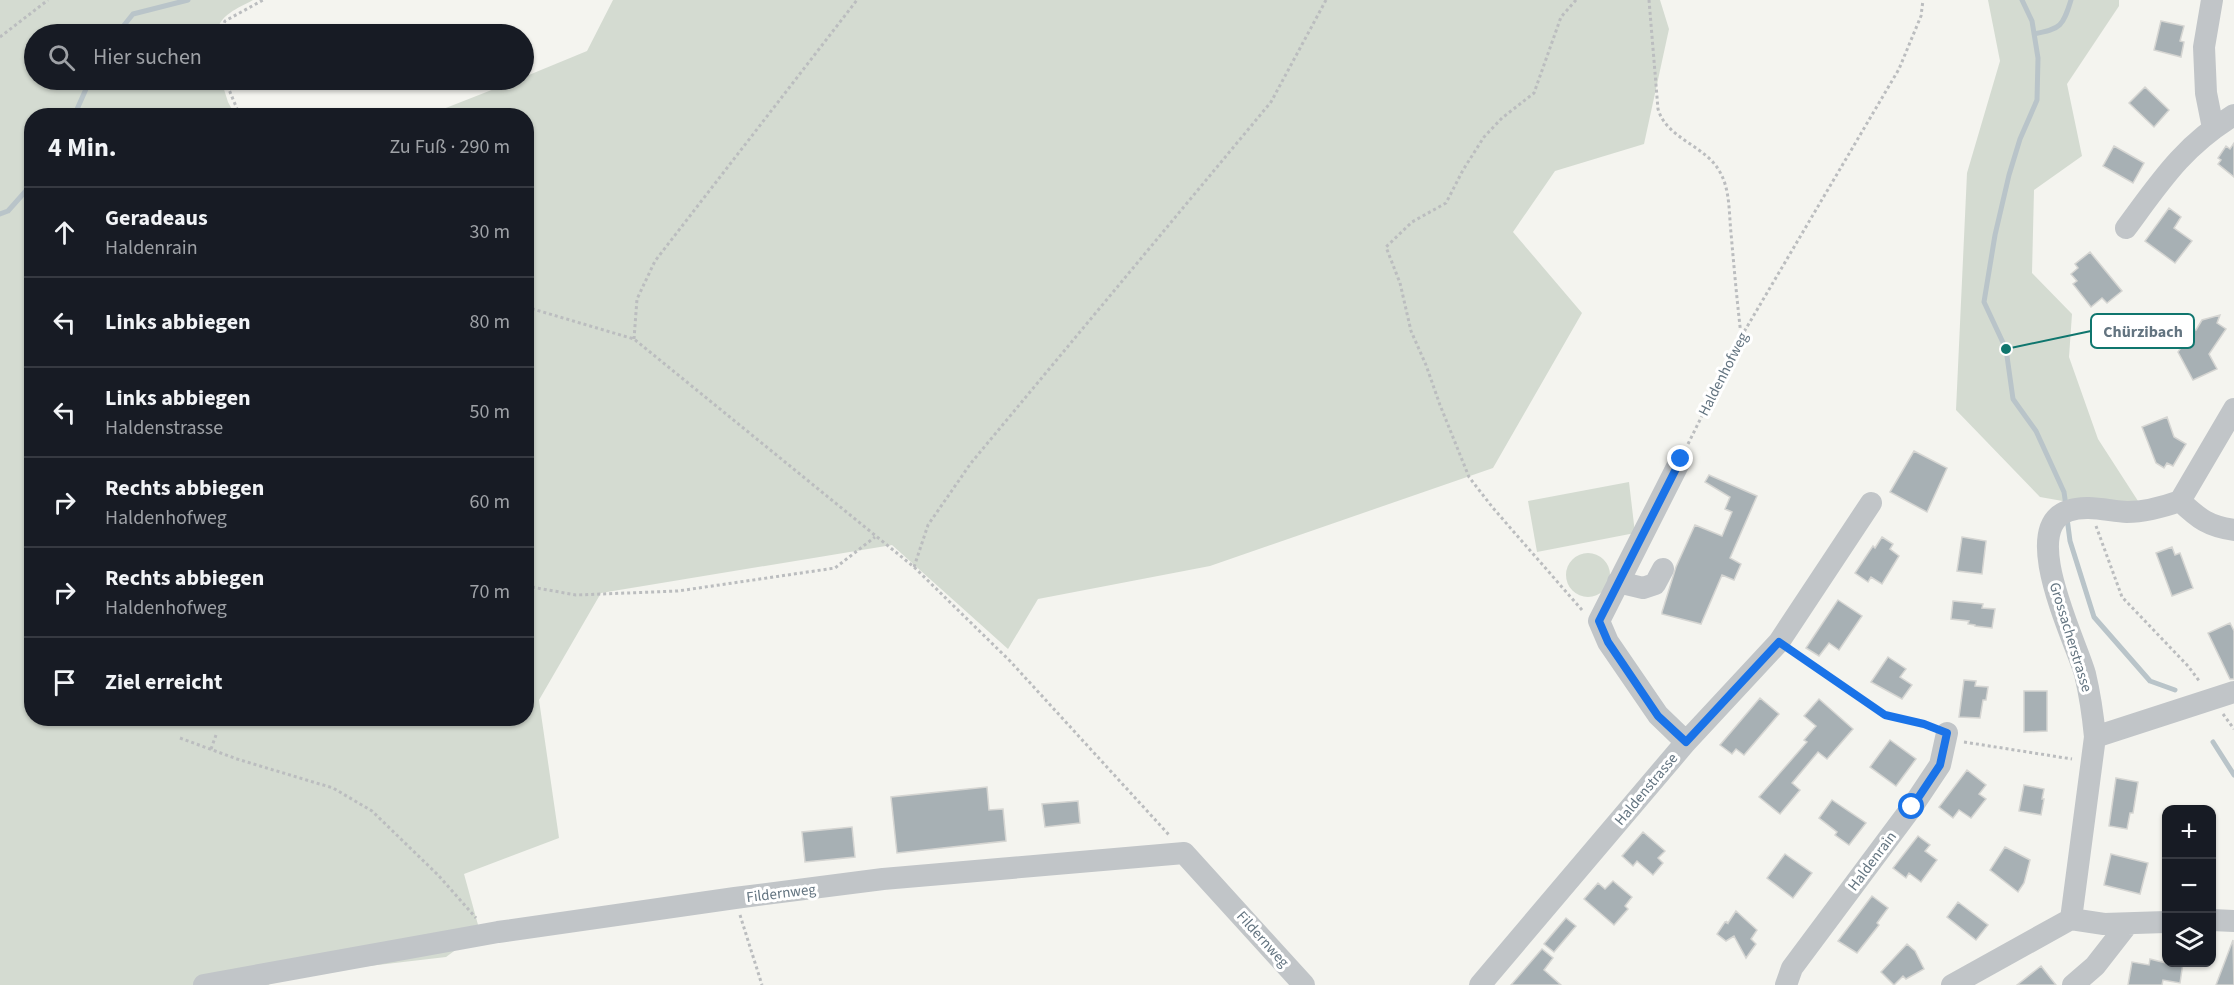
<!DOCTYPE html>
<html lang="de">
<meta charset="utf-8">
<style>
body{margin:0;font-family:"Source Sans 3",sans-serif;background:#20242c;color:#f1f3f6}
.controls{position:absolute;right:18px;bottom:18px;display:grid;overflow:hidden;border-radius:12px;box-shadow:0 2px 4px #0004}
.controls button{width:54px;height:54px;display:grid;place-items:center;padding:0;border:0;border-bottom:2px solid #363941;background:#171b24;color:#f1f3f6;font:30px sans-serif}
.stop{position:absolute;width:18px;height:18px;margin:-14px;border:4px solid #1a73e8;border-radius:50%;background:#fff}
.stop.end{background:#1a73e8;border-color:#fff;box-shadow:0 2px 6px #0008}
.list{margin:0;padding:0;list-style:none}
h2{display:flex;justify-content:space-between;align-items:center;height:78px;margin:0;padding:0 24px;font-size:26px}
h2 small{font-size:20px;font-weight:400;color:#9ea1a6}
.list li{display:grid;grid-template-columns:39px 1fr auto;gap:18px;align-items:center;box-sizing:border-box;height:90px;padding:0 24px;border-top:2px solid #363941}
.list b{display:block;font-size:22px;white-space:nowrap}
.list p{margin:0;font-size:20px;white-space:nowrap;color:#9ea1a6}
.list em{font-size:20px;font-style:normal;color:#9ea1a6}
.icon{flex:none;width:33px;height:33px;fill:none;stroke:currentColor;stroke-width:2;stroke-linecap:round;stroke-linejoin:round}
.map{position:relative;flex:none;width:2234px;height:985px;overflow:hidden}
.search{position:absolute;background:#171b24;box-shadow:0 2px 4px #0004;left:24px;top:24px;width:510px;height:66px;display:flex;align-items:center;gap:15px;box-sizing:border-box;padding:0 21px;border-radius:33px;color:#9ea1a6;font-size:22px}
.panel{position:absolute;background:#171b24;box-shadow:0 2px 4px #0004;left:24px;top:108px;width:510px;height:618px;border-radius:24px}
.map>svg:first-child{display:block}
.green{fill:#d4dbd1}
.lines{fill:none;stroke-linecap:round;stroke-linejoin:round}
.stream{stroke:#b9c4c9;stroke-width:5}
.building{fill:#a7b0b4;stroke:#d5d5d2;stroke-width:1.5}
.path{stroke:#bbbdbf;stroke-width:3;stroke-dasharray:3 3;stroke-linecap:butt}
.minor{stroke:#c1c5c8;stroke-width:22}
.route{stroke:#1a73e8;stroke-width:8}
.labels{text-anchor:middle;stroke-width:6;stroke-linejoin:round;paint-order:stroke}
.street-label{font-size:15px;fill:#637480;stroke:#fff}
.leader{fill:none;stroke:#0f766e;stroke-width:2}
.callout-dot{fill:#0f766e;stroke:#fff;stroke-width:2}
.callout{fill:#fff;stroke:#0f766e;stroke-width:2}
.callout-label{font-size:16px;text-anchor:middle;font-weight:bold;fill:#637480}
</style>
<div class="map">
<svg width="2234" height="985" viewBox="0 0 2234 985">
<rect width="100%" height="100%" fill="#f4f4ef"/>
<!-- green -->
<path class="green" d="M 0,0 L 253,0 C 237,9 220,14 216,34 L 34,34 L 34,80 L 221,80 L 228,102 L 235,115 L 32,116 L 32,718 L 526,718 L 526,116 L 428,115 L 517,80 L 524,80 L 524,77 L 587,51 L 613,0 L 1660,0 L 1669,29 L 1644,144 L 1555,171 L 1513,232 L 1582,313 L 1493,468 L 1210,566 L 1038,599 L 1008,649 L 892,545 L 601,593 L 539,700 L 559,838 L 464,874 L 480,932 L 446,957 L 352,968 L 277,965 L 269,985 L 0,985 Z
M 1988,0 L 2119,0 L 2119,6 L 2067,84 L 2082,156 L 2034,190 L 2032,273 L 2072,314 L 2069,357 L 2098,439 L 2138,501 L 2102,508 L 2040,497 L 1956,410 L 1967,173 L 2000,61 Z
M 1629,482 L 1635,533 L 1537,552 L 1528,501 Z
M1566 575a22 22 0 1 1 44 0a22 22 0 1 1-44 0Z"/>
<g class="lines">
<!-- stream -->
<path class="stream" d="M 2022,0 L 2032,21 L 2038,58 L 2037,100 L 2020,139 L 2009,175 L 1995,235 L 1984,302 L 2006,349 L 2013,399 L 2036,431 L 2064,492 L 2066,506
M 117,34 L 133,14 L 188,0
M 2034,34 C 2061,29 2063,26 2071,0
M 74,116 L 90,80
M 0,214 L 8,211 L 32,184
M 2067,518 L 2070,541 L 2094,617 L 2150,681 L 2175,690
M 2213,742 L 2234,775"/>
</g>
<!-- building -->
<path class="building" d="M 2161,21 L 2184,26 L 2180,41 L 2184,42 L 2181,57 L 2154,50 Z
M 2145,87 L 2169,110 L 2154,127 L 2129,103 Z
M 2234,143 L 2234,177 L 2218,164 L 2221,160 L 2218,158 L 2226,146 L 2230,149 Z
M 2114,146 L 2144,163 L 2133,183 L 2103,166 Z
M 2169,208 L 2181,217 L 2174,228 L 2192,241 L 2175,263 L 2145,241 Z
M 2090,252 L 2122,291 L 2107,303 L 2102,298 L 2091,307 L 2073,284 L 2077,281 L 2071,274 L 2078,268 L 2075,264 Z
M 2220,315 L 2217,323 L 2226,329 L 2209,354 L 2217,369 L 2193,380 L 2178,352 L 2184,343 L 2178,340 L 2188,326 L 2196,330 L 2202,320 Z
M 2167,417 L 2174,437 L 2186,444 L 2173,466 L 2167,463 L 2164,468 L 2156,463 L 2142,427 Z
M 1914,451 L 1947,468 L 1927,512 L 1890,492 Z
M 1709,475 L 1757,496 L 1730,558 L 1741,564 L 1734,580 L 1722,575 L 1701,624 L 1662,614 L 1662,612 L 1676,567 L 1695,525 L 1722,536 L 1732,512 L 1725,509 L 1730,497 L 1705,482 Z
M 1882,537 L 1893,544 L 1890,549 L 1899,556 L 1882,584 L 1871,577 L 1868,582 L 1855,573 L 1873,546 L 1875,548 Z
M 1962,537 L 1986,541 L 1982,574 L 1957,571 Z
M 2172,547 L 2175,555 L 2180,553 L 2193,588 L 2172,596 L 2156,553 Z
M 1838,600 L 1862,616 L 1839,650 L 1829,643 L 1819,656 L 1806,648 Z
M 1953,601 L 1983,604 L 1982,608 L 1995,609 L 1992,628 L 1975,626 L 1975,625 L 1968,624 L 1969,621 L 1951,619 Z
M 2230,623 L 2234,631 L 2234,679 L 2230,679 L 2208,633 Z
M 1888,657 L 1906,669 L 1900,677 L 1912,685 L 1902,699 L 1871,682 Z
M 1964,680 L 1976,681 L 1975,686 L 1988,687 L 1986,700 L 1983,700 L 1980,718 L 1959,717 Z
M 2024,691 L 2047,691 L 2047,731 L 2024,732 Z
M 1760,698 L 1779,714 L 1744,755 L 1736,749 L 1732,754 L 1720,745 Z
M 1819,699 L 1853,729 L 1827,759 L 1818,752 L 1792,783 L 1800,790 L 1780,814 L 1759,797 L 1807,742 L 1804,740 L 1816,726 L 1804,716 Z
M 1890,740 L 1916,759 L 1896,786 L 1870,767 Z
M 1967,770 L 1986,785 L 1979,794 L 1986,799 L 1971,818 L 1959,810 L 1953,818 L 1939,807 Z
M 2116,778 L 2138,782 L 2133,813 L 2130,813 L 2127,829 L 2109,826 Z
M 2024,785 L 2044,789 L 2042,799 L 2044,799 L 2041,815 L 2019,811 Z
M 987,787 L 989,810 L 1003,809 L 1006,841 L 897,853 L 891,797 Z
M 1832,800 L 1866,823 L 1849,845 L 1835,835 L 1837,832 L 1819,818 Z
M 1078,801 L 1080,823 L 1045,827 L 1042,804 Z
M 852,827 L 855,857 L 805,862 L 802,832 Z
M 1643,832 L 1665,851 L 1658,858 L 1663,863 L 1653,875 L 1637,861 L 1633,866 L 1622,856 Z
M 1918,836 L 1930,845 L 1925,851 L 1937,860 L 1921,882 L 1909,873 L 1906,878 L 1893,868 Z
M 2005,847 L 2030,860 L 2024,883 L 2018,892 L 1990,870 Z
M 1785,854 L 1812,873 L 1793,898 L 1767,878 Z
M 2111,854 L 2148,863 L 2140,894 L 2104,885 Z
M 1613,881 L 1632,897 L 1625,906 L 1628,909 L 1614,925 L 1584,899 L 1598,883 L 1605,889 Z
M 1872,896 L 1888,908 L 1877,923 L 1879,925 L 1857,953 L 1838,941 Z
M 1958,902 L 1988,925 L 1976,940 L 1947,917 Z
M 1736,911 L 1757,930 L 1751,939 L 1756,944 L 1746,958 L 1734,936 L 1726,941 L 1717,934 L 1725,922 L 1727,923 L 1726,921 L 1728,923 Z
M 1566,918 L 1576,926 L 1554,952 L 1544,944 Z
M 2233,940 L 2234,985 L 2216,985 Z
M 1907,944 L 1915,951 L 1924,969 L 1906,979 L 1903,976 L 1894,985 L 1881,972 Z
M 1542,949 L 1553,958 L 1544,970 L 1561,985 L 1511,985 Z
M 2150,959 L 2166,963 L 2183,963 L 2180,983 L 2163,980 L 2162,985 L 2128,985 L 2132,962 L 2149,965 Z
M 2041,966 L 2056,985 L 2017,985 Z"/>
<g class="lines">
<!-- path -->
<path class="path" d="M 1576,0 L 1561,17 L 1534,93 L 1502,118 L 1484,137 L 1463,170 L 1446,203 L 1412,222 L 1386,247 L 1400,283 L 1411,331 L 1426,365 L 1440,405 L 1469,477 L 1493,508 L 1582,610
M 1649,0 L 1658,109 C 1667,140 1707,145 1721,174 C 1730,191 1729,214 1731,233 C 1734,267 1737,301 1741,335
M 220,34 L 225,21 L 263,0
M 0,37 L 48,0
M 225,80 L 240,116
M 526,307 L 634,339 L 914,567 L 1010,661 L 1170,836
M 634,339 L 637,299 L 655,261 L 857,0
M 1688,444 L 1741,337 L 1899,69 L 1921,16 L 1923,0
M 2096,526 L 2122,597 L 2188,666 L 2200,682
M 914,567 L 928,525 L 971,463 L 1271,102 L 1326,0
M 526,586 L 576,595 L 678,591 L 835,568 L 875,537
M 1796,653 L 1885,715 L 1930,726
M 2223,714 L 2234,729
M 180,738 L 237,759 L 333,788 L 372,811 L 438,875 L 476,918
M 1964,742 L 2072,759
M 211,749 L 216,735
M 740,915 L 762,985"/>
<!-- minor -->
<path class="minor" d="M 2212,0 L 2204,47 L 2206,93 L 2213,128
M 2126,228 C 2160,182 2183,146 2234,115
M 1681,459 L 1599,621 L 1608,642 L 1658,715 L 1686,742
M 2180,501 C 2199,519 2208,526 2234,530
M 1618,582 L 1643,588 L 1655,584 L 1663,569
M 2095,737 L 2234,692
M 2071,919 L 2095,737 C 2093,716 2090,695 2085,674 C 2076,641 2018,528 2068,511 C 2087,504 2108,511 2127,512 C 2146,512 2163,507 2180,501 L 2234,409
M 2212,920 L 2234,921
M 204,985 L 498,932 L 735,898 L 883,879 L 1184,853 L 1304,985
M 1480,985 L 1686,742 L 1779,642 L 1871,503
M 1786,985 L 1792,968 L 1912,807 L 1940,765 L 1947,733
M 1952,985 L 2071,919 L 2104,924 L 2166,922
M 2073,985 L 2095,966 L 2127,925"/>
</g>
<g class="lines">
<!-- route -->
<path class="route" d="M 1681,459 L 1599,621 L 1608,642 L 1658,716 L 1686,742 L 1779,642 L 1885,715 L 1924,724 L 1947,733 L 1940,765 L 1912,807"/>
</g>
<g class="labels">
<!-- street labels -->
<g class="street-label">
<text transform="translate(1723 374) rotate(-63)" y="5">Haldenhofweg</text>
<text transform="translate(2071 637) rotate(73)" y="5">Grossacherstrasse</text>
<text transform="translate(1646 789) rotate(-50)" y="5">Haldenstrasse</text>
<text transform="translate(1872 861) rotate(-53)" y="5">Haldenrain</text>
<text transform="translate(781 893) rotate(-7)" y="5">Fildernweg</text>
<text transform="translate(1263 939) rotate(48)" y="5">Fildernweg</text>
</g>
</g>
<!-- callouts -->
<path class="leader" d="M2006 349L2091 331"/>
<circle class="callout-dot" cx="2006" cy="349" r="6"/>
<rect class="callout" x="2091" y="314" width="103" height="34" rx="6"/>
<g class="callout-label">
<text x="2143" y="337">Chürzibach</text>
</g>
</svg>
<div class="controls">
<button>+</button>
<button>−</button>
<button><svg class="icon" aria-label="layers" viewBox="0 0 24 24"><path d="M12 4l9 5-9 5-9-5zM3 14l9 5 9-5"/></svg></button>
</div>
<div class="stop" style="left:1912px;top:807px"></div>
<div class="stop end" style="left:1681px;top:459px"></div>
<div class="search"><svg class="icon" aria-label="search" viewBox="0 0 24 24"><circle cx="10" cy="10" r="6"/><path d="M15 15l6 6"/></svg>Hier suchen</div>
<section class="panel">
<h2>4 Min.<small>Zu Fuß · 290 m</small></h2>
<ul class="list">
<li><svg class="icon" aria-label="ahead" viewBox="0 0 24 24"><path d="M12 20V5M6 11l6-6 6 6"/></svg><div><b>Geradeaus</b><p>Haldenrain</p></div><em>30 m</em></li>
<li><svg class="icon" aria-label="left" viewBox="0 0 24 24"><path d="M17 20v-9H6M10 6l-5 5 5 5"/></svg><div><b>Links abbiegen</b></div><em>80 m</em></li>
<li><svg class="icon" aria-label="left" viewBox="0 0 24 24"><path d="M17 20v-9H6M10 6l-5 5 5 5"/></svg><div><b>Links abbiegen</b><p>Haldenstrasse</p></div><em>50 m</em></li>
<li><svg class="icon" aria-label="right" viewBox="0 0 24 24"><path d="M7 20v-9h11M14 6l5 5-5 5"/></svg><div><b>Rechts abbiegen</b><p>Haldenhofweg</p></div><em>60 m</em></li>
<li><svg class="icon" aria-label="right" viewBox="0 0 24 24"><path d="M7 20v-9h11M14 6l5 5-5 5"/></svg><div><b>Rechts abbiegen</b><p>Haldenhofweg</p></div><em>70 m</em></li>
<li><svg class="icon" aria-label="arrive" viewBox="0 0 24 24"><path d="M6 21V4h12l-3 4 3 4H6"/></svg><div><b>Ziel erreicht</b></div></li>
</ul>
</section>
</div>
